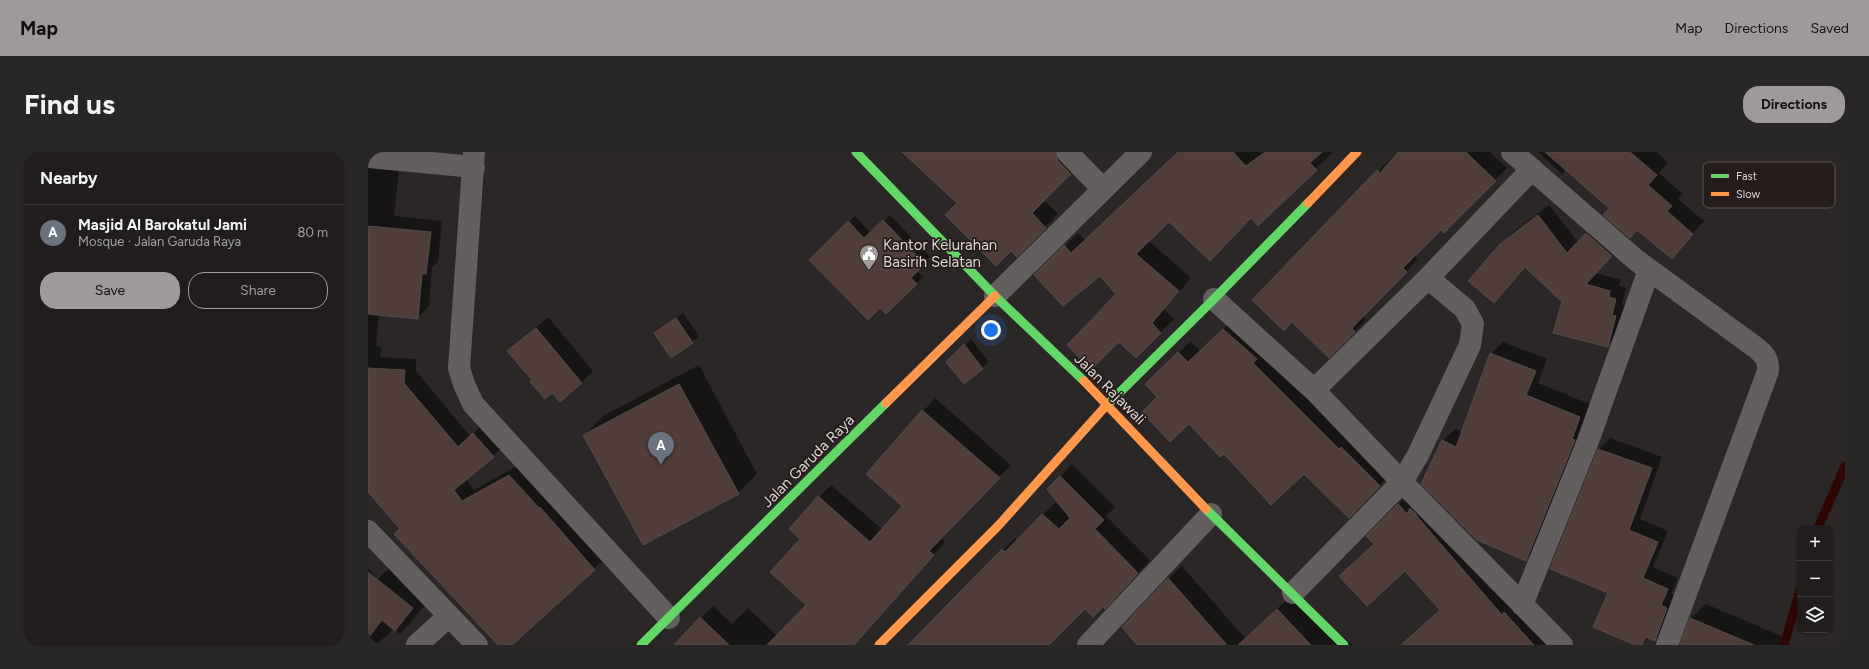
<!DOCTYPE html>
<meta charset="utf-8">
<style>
body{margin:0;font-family:Figtree,sans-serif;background:#292626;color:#f1f3f6}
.controls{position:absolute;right:12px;bottom:12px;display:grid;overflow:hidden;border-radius:8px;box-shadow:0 1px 3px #0004}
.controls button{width:36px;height:36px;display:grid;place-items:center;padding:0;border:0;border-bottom:1px solid #3e3b3b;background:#211d1d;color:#f1f3f6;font:20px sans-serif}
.you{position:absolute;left:623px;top:178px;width:14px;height:14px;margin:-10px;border:3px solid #fff;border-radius:50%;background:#1a73e8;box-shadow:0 0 0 6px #1a73e833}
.badge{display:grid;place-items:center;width:26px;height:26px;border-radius:50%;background:#9f9999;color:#fff;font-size:13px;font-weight:700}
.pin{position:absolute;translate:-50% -33px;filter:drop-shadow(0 1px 2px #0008)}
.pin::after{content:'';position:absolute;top:21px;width:14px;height:12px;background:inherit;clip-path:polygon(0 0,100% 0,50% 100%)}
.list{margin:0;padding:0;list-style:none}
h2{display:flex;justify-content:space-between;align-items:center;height:52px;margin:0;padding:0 16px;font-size:17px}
h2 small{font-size:13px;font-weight:400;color:#a2a2a4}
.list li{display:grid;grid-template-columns:26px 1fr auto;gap:12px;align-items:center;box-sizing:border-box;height:56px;padding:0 16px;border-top:1px solid #3e3b3b}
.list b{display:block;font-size:15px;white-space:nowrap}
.list p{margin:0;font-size:13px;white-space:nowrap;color:#a2a2a4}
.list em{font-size:13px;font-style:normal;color:#a2a2a4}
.actions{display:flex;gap:8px;padding:12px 16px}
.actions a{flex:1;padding:9px 0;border:1px solid #9f9999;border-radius:16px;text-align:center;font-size:14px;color:#9f9999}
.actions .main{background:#9f9999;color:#111}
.icon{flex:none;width:22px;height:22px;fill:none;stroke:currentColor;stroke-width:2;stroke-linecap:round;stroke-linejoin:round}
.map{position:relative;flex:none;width:1477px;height:493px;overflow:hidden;border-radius:16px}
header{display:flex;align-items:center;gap:24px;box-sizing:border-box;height:56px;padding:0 20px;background:#9f9999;color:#111}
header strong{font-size:19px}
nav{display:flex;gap:22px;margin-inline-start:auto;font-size:14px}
.intro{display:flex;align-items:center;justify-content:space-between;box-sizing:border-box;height:96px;padding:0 24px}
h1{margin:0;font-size:28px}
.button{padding:10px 18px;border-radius:16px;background:#9f9999;color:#111;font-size:14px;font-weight:700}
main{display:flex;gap:24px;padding:0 24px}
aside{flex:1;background:#211d1d;border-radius:16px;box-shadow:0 1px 3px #0004}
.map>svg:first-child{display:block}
.shadow{fill:#0007}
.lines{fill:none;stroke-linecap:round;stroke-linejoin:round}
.stream{stroke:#300604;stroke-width:9}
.building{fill:#513e3b;stroke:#514c4c}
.street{stroke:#625f5e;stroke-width:22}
.fast{stroke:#63d668;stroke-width:9}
.slow{stroke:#ff974d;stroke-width:9}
.labels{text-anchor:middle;stroke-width:3.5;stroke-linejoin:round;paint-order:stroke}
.poi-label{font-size:15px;fill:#ddd7d6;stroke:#251c1b;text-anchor:start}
.street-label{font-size:15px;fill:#ddd7d6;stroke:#251c1b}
.key{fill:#251c1b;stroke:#5c5453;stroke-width:1}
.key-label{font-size:11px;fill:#ddd7d6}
</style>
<header>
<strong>Map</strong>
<nav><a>Map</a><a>Directions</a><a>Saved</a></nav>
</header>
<div class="intro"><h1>Find us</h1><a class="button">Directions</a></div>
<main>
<aside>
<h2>Nearby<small></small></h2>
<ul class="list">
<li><span class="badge" style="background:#6b7280">A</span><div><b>Masjid Al Barokatul Jami</b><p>Mosque · Jalan Garuda Raya</p></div><em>80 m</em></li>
</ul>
<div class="actions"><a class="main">Save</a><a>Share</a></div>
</aside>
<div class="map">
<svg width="1477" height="493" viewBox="0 0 1477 493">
<rect width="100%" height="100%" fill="#2c2727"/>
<!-- shadow -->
<path class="shadow" d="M 0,0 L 32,8 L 26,64 L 74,69 L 70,110 L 64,115 L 61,154 L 49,166 L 11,162 L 8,194 L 14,195 L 12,205 L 48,207 L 48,219 L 102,284 L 117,270 L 137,293 L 98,327 L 106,338 L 153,312 L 238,406 L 143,493 L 132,493 L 0,339 Z
M 536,0 L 708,0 L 715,9 L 676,48 L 690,62 L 649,104 Z
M 811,0 L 890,0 L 892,1 L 894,0 L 965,0 L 890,73 L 883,65 L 801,69 L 780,88 L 823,126 L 796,157 L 806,167 L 768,205 L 750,142 L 732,123 L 667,123 L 710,81 L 717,88 Z
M 1029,0 L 1122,0 L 1139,16 L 1076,79 L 1073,76 L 1046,103 L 1050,107 L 995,164 L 998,168 L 961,205 L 924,169 L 885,148 Z
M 1170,0 L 1288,0 L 1300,10 L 1291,21 L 1315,42 L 1310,47 L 1336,69 L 1304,105 L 1198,17 L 1194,22 Z
M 1181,53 L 1210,90 L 1230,71 L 1255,93 L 1228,121 L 1253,128 L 1251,134 L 1258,136 L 1254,152 L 1258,153 L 1250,183 L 1239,194 L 1157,114 L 1132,93 L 1144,81 Z
M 522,63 L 562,105 L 549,119 L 555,125 L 518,161 L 512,155 L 442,108 L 487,64 L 503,81 Z
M 315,161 L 331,184 L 303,205 L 287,182 Z
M 180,165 L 225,219 L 213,231 L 184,239 L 165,228 L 141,199 Z
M 867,166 L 1023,322 L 981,365 L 936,320 L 856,301 L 790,245 L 778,232 L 823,189 L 832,199 Z
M 603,187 L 621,210 L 596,231 L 580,210 Z
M 1135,190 L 1179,207 L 1170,231 L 1224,253 L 1170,396 L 1158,408 L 1075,289 L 1087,277 L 1094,280 L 1123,202 Z
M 331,213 L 389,322 L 370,341 L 216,284 L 235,264 Z
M 567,246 L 643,313 L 572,386 L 577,390 L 485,493 L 307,493 L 345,454 L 364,472 L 380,456 L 409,484 L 440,453 L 433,387 L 451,345 L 463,333 L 514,377 L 535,354 L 499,322 Z
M 1242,286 L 1294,305 L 1272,367 L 1300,379 L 1285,415 L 1310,426 L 1303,442 L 1310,445 L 1298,477 L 1287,488 L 1282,485 L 1274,493 L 1270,493 L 1241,441 L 1183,416 L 1231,297 Z
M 704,312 L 747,355 L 738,364 L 782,408 L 749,443 L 735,453 L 717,456 L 680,493 L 541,493 L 647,386 L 649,388 L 687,351 L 697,358 L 692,325 Z
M 1042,341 L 1188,493 L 1049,493 L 1042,486 L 1072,458 L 1037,417 L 972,424 L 1007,391 L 1000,384 Z
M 814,414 L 877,486 L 923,444 L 985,493 L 771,493 L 800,427 Z
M 0,416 L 10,427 L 21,416 L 61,448 L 43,470 L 32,482 L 26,477 L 8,493 L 0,493 Z
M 1338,452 L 1420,487 L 1417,493 L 1313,493 L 1323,466 Z"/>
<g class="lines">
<!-- stream -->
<path class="stream" d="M 1450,376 L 1477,314
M 1416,493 L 1432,438"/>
</g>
<!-- building -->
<path class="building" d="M 534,0 L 687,0 L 690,9 L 703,22 L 664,61 L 678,76 L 649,105 L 643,99 L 628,114 L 577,63 L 589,51 Z
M 810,0 L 865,0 L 878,14 L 897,0 L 954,0 L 942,11 L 949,18 L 890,74 L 883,66 L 842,109 L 801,70 L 768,102 L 811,139 L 784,171 L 793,181 L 768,206 L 751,190 L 723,218 L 699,193 L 748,142 L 732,124 L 695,154 L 666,123 L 696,93 L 703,101 Z
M 1030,0 L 1098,0 L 1128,29 L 1076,81 L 1073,78 L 1035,116 L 1039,120 L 984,176 L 987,180 L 961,206 L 924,170 L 916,179 L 884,148 L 1009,18 L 1012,21 Z
M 1177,0 L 1262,0 L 1289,23 L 1280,33 L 1304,54 L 1299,59 L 1325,82 L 1304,107 L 1269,78 L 1262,86 L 1235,63 L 1241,56 Z
M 1170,63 L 1199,101 L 1218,81 L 1244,104 L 1218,132 L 1242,139 L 1241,145 L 1248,147 L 1244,163 L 1248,164 L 1240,195 L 1185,181 L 1194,150 L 1157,115 L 1126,151 L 1100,129 L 1132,92 Z
M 515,68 L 557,112 L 543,126 L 549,132 L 518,162 L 512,156 L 500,168 L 441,108 L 480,69 L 496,86 Z
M 0,74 L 63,80 L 58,122 L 54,122 L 50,167 L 0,162 Z
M 308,166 L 325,191 L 303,206 L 286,181 Z
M 168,176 L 214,231 L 192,250 L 184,241 L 177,247 L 162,230 L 164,228 L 139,199 Z
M 855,177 L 889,207 L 885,211 L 971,297 L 973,295 L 1012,334 L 981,366 L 936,322 L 903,353 L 856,302 L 852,305 L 821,272 L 802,290 L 774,260 L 789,245 L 777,232 L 810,200 L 820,210 Z
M 596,192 L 615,217 L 596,232 L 578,210 Z
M 1122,201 L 1168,219 L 1158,243 L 1212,265 L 1204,287 L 1207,288 L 1158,409 L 1109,388 L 1053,332 L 1074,288 L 1088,295 Z
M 0,216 L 37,218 L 36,231 L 90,295 L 105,281 L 126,305 L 86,338 L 94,349 L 141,323 L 171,356 L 172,355 L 227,418 L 144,493 L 130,493 L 26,382 L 32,377 L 0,340 Z
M 311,232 L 371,342 L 275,393 L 215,283 Z
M 554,258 L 632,326 L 561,399 L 566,403 L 486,493 L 399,493 L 438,453 L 402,420 L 432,387 L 421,377 L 450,344 L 502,390 L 534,354 L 498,322 Z
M 1230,297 L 1284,316 L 1261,378 L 1290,390 L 1275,426 L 1300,437 L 1293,453 L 1299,456 L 1287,489 L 1278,485 L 1274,493 L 1267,493 L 1225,475 L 1240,441 L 1182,417 Z
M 692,324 L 736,368 L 727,377 L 770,421 L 737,457 L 735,455 L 725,465 L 717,457 L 681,493 L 540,493 L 634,397 L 637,400 L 674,362 L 691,377 L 702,366 L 679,337 Z
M 1030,352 L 1039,362 L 1042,356 L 1049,363 L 1047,362 L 1134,463 L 1136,460 L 1166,493 L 1033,493 L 1072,458 L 1037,419 L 999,454 L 971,424 L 1006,392 L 998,384 Z
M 0,420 L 45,456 L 27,479 L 14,468 L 0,486 Z
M 800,426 L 859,493 L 769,493 L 754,475 Z
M 909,457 L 943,493 L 870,493 Z
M 332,465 L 361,493 L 306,493 Z
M 1322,466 L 1386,493 L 1312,493 Z"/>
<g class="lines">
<!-- street -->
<path class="street" d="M 106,0 L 91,216 L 96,232 L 105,252 L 301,466
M 699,0 L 735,37
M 1144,0 L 1268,108 L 1387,195 C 1396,202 1401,207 1400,219 L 1299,493
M 0,5 L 106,15
M 627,144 L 773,0
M 846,147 L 946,238 L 1034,330 L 1194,493
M 946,238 L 1060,126 L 1164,17
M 0,379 L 109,493
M 925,441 L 1034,330 L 1050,303 L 1102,193 L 1105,172 L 1097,157 L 1060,126
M 1154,453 L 1220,289 L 1281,118
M 49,493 L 81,464
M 720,493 L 843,362"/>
<!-- fast -->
<path class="fast" d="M 488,0 L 627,144 L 716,229
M 736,256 L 846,147 L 940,51
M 838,357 L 976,493
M 273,493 L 518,251"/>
<!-- slow -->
<path class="slow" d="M 940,51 L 989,0
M 716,229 L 838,357
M 518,251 L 627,144
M 511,493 L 630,374 L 736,256"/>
</g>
<!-- icons -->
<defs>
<symbol id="civic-pin" viewBox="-11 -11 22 30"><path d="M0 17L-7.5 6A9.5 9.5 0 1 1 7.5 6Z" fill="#9f9999" stroke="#251c1b"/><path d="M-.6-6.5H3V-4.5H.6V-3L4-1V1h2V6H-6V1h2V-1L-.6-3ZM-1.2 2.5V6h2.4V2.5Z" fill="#fff"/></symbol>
</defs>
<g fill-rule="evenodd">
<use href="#civic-pin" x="490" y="91" width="22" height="30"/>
</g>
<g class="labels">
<!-- poi labels -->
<g class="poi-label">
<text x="515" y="98">Kantor Kelurahan<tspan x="515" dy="17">Basirih Selatan</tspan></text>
</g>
<!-- street labels -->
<g class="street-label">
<text transform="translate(742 237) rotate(45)" y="5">Jalan Rajawali</text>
<text transform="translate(440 309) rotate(-45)" y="5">Jalan Garuda Raya</text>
</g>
</g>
<!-- legend -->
<rect x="1335" y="10" width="132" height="46" rx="6" class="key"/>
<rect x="1343" y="22" width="18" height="4" fill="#63d668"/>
<rect x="1343" y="40" width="18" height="4" fill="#ff974d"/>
<g class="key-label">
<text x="1368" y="28">Fast</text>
<text x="1368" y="46">Slow</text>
</g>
</svg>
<div class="controls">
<button>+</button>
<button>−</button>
<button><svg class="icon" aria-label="layers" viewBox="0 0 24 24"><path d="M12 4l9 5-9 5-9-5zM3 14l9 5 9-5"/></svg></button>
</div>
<div class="you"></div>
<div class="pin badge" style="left:293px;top:313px;background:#6b7280">A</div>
</div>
</main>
